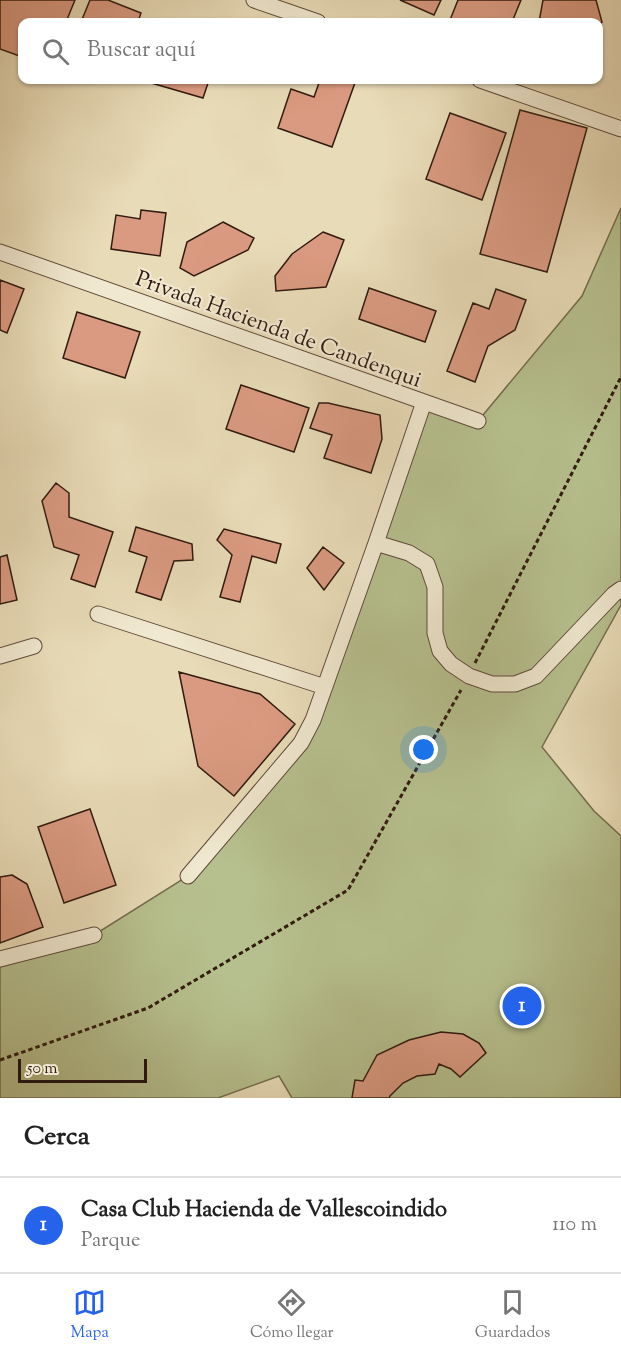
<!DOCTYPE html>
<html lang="es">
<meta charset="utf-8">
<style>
body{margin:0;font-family:"Sorts Mill Goudy",serif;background:#f6f6f6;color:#222}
.scale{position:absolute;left:18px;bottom:15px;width:129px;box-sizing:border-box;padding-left:6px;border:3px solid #311a10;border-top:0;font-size:16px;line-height:21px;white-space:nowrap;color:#311a10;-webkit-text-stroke:4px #f0e8d0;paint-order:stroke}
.you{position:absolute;left:424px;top:750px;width:21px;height:21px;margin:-15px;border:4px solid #fff;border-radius:50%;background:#1a73e8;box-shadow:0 0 0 9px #1a73e833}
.badge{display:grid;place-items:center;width:39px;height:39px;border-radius:50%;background:#2563eb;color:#fff;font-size:20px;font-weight:700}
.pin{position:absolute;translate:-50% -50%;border:3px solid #fff;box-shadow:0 2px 6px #0006}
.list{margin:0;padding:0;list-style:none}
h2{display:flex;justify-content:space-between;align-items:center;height:78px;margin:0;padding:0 24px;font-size:26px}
h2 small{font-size:20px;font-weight:400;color:#767676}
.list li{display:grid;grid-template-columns:39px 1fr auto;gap:18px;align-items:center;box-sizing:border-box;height:96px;padding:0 24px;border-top:2px solid #e0e0e0}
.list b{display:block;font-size:22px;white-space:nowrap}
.list p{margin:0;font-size:20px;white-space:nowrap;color:#767676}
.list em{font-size:20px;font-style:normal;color:#767676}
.icon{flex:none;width:33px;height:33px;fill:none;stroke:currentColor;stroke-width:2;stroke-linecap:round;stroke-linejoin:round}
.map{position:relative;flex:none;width:621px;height:1098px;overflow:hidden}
.search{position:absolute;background:#fff;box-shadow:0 2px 4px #0004;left:18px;right:18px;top:18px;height:66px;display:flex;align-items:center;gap:15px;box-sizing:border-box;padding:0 21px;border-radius:12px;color:#767676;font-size:22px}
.sheet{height:174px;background:#fff}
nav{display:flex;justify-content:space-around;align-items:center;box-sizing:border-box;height:84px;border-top:2px solid #e0e0e0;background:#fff;font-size:16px;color:#767676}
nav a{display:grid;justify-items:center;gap:3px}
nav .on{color:#2563eb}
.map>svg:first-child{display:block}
.green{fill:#b6c08e;stroke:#746d4f;stroke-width:1.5}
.building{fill:#da9a81;stroke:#311a10;stroke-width:1.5}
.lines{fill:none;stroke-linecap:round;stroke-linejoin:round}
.street-casing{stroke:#5f4a3a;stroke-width:17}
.path{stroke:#311a10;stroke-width:3;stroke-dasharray:4.5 3;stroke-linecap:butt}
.street{stroke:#f0e8d0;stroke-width:15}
.labels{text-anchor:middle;stroke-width:4.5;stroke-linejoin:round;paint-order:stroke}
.street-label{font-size:22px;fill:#311a10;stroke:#f0e8d0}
</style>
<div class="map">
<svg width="621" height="1098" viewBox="0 0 621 1098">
<rect width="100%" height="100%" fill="#e8dbb7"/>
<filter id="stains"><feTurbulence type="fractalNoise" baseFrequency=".00333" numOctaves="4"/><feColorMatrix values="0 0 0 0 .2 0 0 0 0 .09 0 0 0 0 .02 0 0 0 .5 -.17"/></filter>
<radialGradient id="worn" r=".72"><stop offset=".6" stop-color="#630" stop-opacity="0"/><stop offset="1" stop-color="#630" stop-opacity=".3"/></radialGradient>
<!-- green -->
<path class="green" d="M 621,208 L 621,605 L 542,747 L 594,811 L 621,836 L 621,1098 L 292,1098 L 279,1076 L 218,1098 L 0,1098 L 0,964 L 94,935 L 188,876 L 301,743 L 424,402 L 478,421 L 582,296 Z"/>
<!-- building -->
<path class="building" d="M 0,0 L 75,0 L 66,22 L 22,22 L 22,57 L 0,49 Z
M 90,0 L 108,0 L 141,13 L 138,22 L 81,22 Z
M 400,0 L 441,0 L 434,15 Z
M 458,0 L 521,0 L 512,22 L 456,22 L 450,20 Z
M 543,0 L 596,0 L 602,22 L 598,26 L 598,22 L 539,22 Z
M 141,80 L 209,80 L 203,98 Z
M 320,80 L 356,80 L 332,147 L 278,128 L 291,89 L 314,97 Z
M 520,110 L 587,128 L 547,272 L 480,254 Z
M 450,113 L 506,133 L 482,200 L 426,179 Z
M 141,210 L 166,213 L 160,256 L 111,249 L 116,215 L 140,219 Z
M 223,222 L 254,238 L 248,250 L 194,276 L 180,268 L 187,242 Z
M 323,232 L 344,240 L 326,287 L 276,291 L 275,276 L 292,254 Z
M 0,280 L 24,289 L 7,333 L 0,330 Z
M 369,288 L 436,311 L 425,342 L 359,319 Z
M 496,289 L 526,300 L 515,330 L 488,346 L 475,382 L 447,371 L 473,303 L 489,309 Z
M 77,312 L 140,332 L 125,378 L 63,358 Z
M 241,385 L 309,408 L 294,452 L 226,429 Z
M 319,403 L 328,403 L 380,415 L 382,439 L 371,473 L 324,458 L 332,435 L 310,428 Z
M 56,483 L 69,493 L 69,517 L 113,532 L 95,587 L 71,579 L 79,555 L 54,547 L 42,501 Z
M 136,527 L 192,544 L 193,560 L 174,561 L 161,600 L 136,592 L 147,557 L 129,551 Z
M 224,529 L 281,544 L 276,563 L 252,556 L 240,602 L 220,597 L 232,555 L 217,540 Z
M 323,547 L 344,563 L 324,590 L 307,568 Z
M 7,555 L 17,600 L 0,604 L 0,557 Z
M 179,672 L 260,694 L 295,724 L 234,796 L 198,766 Z
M 90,809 L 116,885 L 64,903 L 38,827 Z
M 12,875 L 27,884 L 43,927 L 0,943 L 0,877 Z
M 441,1032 L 463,1034 L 479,1043 L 486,1053 L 460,1077 L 451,1069 L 439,1064 L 435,1074 L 417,1076 L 403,1083 L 390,1096 L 389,1098 L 352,1098 L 355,1080 L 363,1081 L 377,1055 L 409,1040 Z"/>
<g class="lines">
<defs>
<path id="street" d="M 254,0 L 318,22
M 480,80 L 621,129
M 0,252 L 478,421
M 376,543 L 409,553 L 427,564 L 435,587 L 435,633 L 440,651 L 451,664 L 469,676 L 492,684 L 515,684 L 536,676 L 614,594 L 621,589
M 98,614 L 325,687
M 0,656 L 34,646
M 188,876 L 301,743 L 313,720 L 376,543 L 424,402
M 0,959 L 94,935"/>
</defs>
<!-- street casing -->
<use href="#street" class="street-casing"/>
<!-- path -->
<path class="path" d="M 475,663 L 621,377
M 0,1060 L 148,1008 L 348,890 L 461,690"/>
<!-- street -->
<use href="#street" class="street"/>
</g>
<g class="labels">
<!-- street labels -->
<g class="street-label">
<text transform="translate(279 328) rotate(20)" y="8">Privada Hacienda de Candenqui</text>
</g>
</g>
<rect width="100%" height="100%" filter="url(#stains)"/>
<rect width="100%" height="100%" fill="url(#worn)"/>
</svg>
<div class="scale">50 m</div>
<div class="you"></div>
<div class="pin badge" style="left:522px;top:1006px">1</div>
<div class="search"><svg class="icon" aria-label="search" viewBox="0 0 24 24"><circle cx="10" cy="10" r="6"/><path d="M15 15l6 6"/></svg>Buscar aquí</div>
</div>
<section class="sheet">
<h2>Cerca<small></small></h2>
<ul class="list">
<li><span class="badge">1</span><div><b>Casa Club Hacienda de Vallescoindido</b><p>Parque</p></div><em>110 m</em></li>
</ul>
</section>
<nav>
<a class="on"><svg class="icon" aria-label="map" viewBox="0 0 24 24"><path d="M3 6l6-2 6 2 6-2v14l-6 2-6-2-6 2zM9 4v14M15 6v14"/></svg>Mapa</a>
<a><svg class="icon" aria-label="directions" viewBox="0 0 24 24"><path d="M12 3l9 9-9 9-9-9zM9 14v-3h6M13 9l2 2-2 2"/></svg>Cómo llegar</a>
<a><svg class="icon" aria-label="saved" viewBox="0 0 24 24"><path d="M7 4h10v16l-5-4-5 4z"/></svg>Guardados</a>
</nav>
